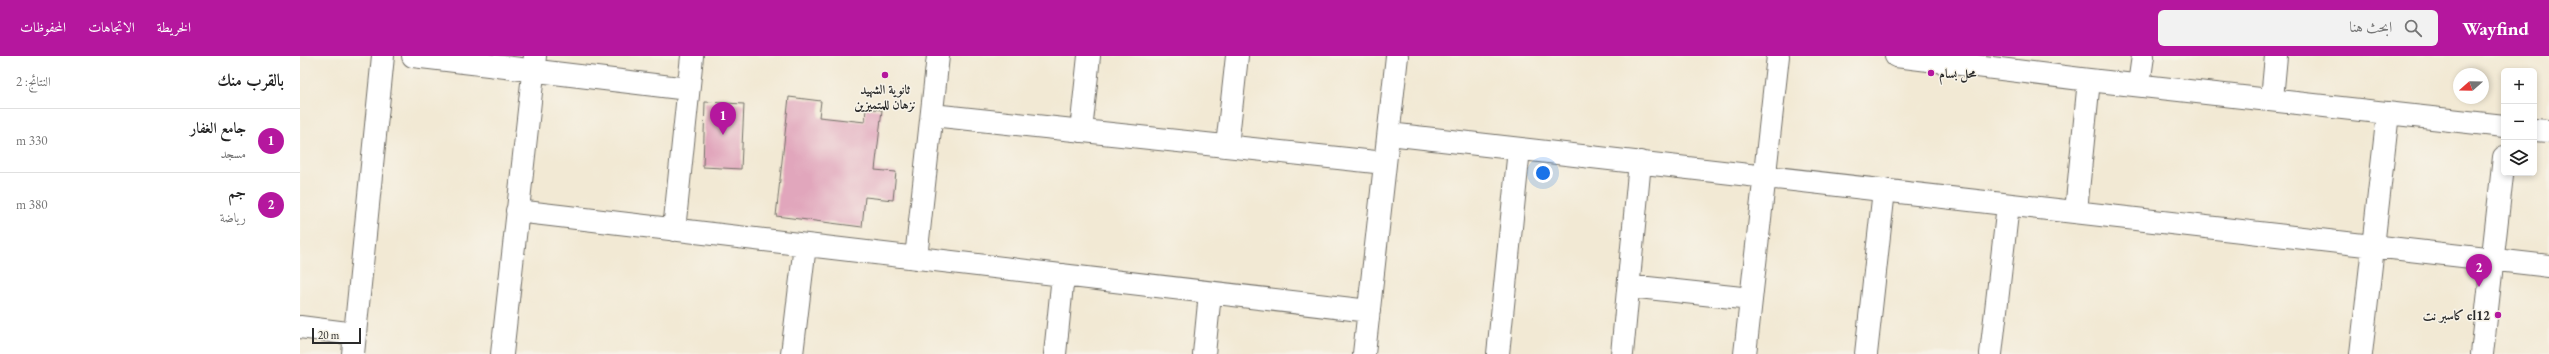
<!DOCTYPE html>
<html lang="ar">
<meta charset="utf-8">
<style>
body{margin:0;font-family:"EB Garamond",Amiri,serif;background:#f2f2f2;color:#222;direction:rtl}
.controls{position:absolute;right:12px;top:12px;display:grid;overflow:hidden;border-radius:6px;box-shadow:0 2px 6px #0003}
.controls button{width:36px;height:36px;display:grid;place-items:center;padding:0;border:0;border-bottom:1px solid #e0e0e0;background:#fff;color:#222;font:20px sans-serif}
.compass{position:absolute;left:2153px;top:12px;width:36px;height:36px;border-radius:50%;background:#fff;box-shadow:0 2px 6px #0003;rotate:250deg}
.scale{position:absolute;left:12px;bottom:10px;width:49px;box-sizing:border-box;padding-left:4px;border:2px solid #2b2b2b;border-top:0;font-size:11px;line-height:14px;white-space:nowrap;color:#2b2b2b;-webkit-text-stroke:3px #f7f3e8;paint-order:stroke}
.you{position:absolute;left:1243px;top:117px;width:14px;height:14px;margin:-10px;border:3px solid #fff;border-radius:50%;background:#1a73e8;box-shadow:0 0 0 6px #1a73e833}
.badge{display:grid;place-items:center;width:26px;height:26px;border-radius:50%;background:#b5179e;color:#fff;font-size:13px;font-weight:700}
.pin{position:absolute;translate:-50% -33px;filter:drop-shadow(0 1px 2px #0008)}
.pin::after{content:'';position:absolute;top:21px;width:14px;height:12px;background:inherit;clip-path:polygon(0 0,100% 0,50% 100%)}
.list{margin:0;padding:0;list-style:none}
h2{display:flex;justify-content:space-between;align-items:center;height:52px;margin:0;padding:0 16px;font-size:17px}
h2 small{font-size:13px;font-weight:400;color:#767676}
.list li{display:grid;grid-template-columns:26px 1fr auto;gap:12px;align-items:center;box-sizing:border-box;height:64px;padding:0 16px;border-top:1px solid #e0e0e0}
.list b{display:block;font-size:15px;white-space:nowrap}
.list p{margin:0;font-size:13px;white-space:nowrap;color:#767676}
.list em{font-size:13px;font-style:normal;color:#767676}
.icon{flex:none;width:22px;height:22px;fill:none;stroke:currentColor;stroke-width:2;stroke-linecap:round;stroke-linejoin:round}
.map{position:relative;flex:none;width:2249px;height:298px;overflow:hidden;direction:ltr}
header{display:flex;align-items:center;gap:24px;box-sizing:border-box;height:56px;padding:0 20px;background:#b5179e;color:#fff}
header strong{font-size:19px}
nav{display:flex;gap:22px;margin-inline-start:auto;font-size:14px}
.search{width:280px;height:36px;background:#f2f2f2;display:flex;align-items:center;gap:10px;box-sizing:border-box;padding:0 14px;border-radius:6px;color:#767676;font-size:15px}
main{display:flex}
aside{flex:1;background:#fff}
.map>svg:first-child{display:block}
.building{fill:#e1a6bc}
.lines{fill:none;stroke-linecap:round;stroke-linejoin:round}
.minor-casing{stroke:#716e66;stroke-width:24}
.minor{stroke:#fff;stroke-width:22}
.poi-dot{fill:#b5179e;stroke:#f7f3e8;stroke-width:1.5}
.labels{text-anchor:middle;stroke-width:3;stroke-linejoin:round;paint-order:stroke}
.poi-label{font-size:13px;font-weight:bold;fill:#2b2b2b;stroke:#f7f3e8;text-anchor:start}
</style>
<header>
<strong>Wayfind</strong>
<div class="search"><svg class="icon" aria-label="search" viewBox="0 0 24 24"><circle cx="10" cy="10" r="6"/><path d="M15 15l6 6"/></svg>ابحث هنا</div>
<nav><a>الخريطة</a><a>الاتجاهات</a><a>المحفوظات</a></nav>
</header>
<main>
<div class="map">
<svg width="2249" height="298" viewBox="0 0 2249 298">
<rect width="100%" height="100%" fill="#f7f3e8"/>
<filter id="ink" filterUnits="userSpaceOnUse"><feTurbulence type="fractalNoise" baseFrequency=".025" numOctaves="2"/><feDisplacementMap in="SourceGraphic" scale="8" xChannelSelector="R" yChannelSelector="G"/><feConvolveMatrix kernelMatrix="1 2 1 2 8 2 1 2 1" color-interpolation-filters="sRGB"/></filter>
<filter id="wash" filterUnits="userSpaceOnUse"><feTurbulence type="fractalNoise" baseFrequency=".012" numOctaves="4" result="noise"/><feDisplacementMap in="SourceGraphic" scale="16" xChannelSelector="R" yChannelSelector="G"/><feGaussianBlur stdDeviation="0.9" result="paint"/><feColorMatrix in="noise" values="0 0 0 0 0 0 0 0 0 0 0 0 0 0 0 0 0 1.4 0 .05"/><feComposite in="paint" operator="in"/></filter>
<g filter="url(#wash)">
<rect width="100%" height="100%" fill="#f2e9d4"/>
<g id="blocks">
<!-- building -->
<path class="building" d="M 489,41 L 521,45 L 519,61 L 565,66 L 566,52 L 582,54 L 575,114 L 596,116 L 593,144 L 565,141 L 562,171 L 476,160 Z
M 405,46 L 444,48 L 441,113 L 403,111 Z"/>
</g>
</g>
<g filter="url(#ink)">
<use href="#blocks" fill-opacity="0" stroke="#716e66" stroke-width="1"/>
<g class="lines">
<defs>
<path id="minor" d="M 113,0 L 388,33
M 1596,0 L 1789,24 L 2204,70
M 1839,28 L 1843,0
M 1972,43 L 1976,0
M 632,59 L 1085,107
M 2234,74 L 2249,75
M 781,75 L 789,0
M 1089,78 L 2249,210
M 927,90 L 937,0
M 217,155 L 1069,255
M 1776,155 L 1789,24
M 374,174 L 392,0
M 616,202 L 638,0
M 1329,230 L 1451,243
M 0,271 L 55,278
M 53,298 L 83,0
M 202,298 L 235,0
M 492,298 L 505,189
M 755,298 L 763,219
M 904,298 L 910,237
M 1064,298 L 1097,0
M 1198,298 L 1219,93
M 1322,298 L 1340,106
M 1445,298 L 1478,0
M 1566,298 L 1584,134
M 1691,298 L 1708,149
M 2061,298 L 2088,57
M 2182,298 L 2204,101"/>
</defs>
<!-- minor casing -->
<use href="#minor" class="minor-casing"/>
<!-- minor -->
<use href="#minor" class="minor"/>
</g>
</g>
<!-- markers -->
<g class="poi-dot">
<circle cx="1631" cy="17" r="4"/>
<circle cx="585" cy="19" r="4"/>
<circle cx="2198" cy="259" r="4"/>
</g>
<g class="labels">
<!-- poi labels -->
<g class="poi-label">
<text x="1639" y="22">محل بسام</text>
<text x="585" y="38" text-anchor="middle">ثانوية الشهيد<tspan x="585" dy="15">نزهان للمتميزين</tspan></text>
<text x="2190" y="264" text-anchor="end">كاسبر نت el12</text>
</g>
</g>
</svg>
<div class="controls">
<button>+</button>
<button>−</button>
<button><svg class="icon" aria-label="layers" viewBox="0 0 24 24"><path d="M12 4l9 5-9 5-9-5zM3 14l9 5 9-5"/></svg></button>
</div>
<svg class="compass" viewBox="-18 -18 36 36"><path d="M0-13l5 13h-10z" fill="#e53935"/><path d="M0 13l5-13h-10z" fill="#767676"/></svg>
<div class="scale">20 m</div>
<div class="you"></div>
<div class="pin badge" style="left:423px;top:79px">1</div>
<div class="pin badge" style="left:2179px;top:231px">2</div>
</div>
<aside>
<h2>بالقرب منك<small>النتائج: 2</small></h2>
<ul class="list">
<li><span class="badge">1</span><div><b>جامع الغفار</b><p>مسجد</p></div><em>330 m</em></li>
<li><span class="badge">2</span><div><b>جم</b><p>رياضة</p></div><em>380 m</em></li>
</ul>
</aside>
</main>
